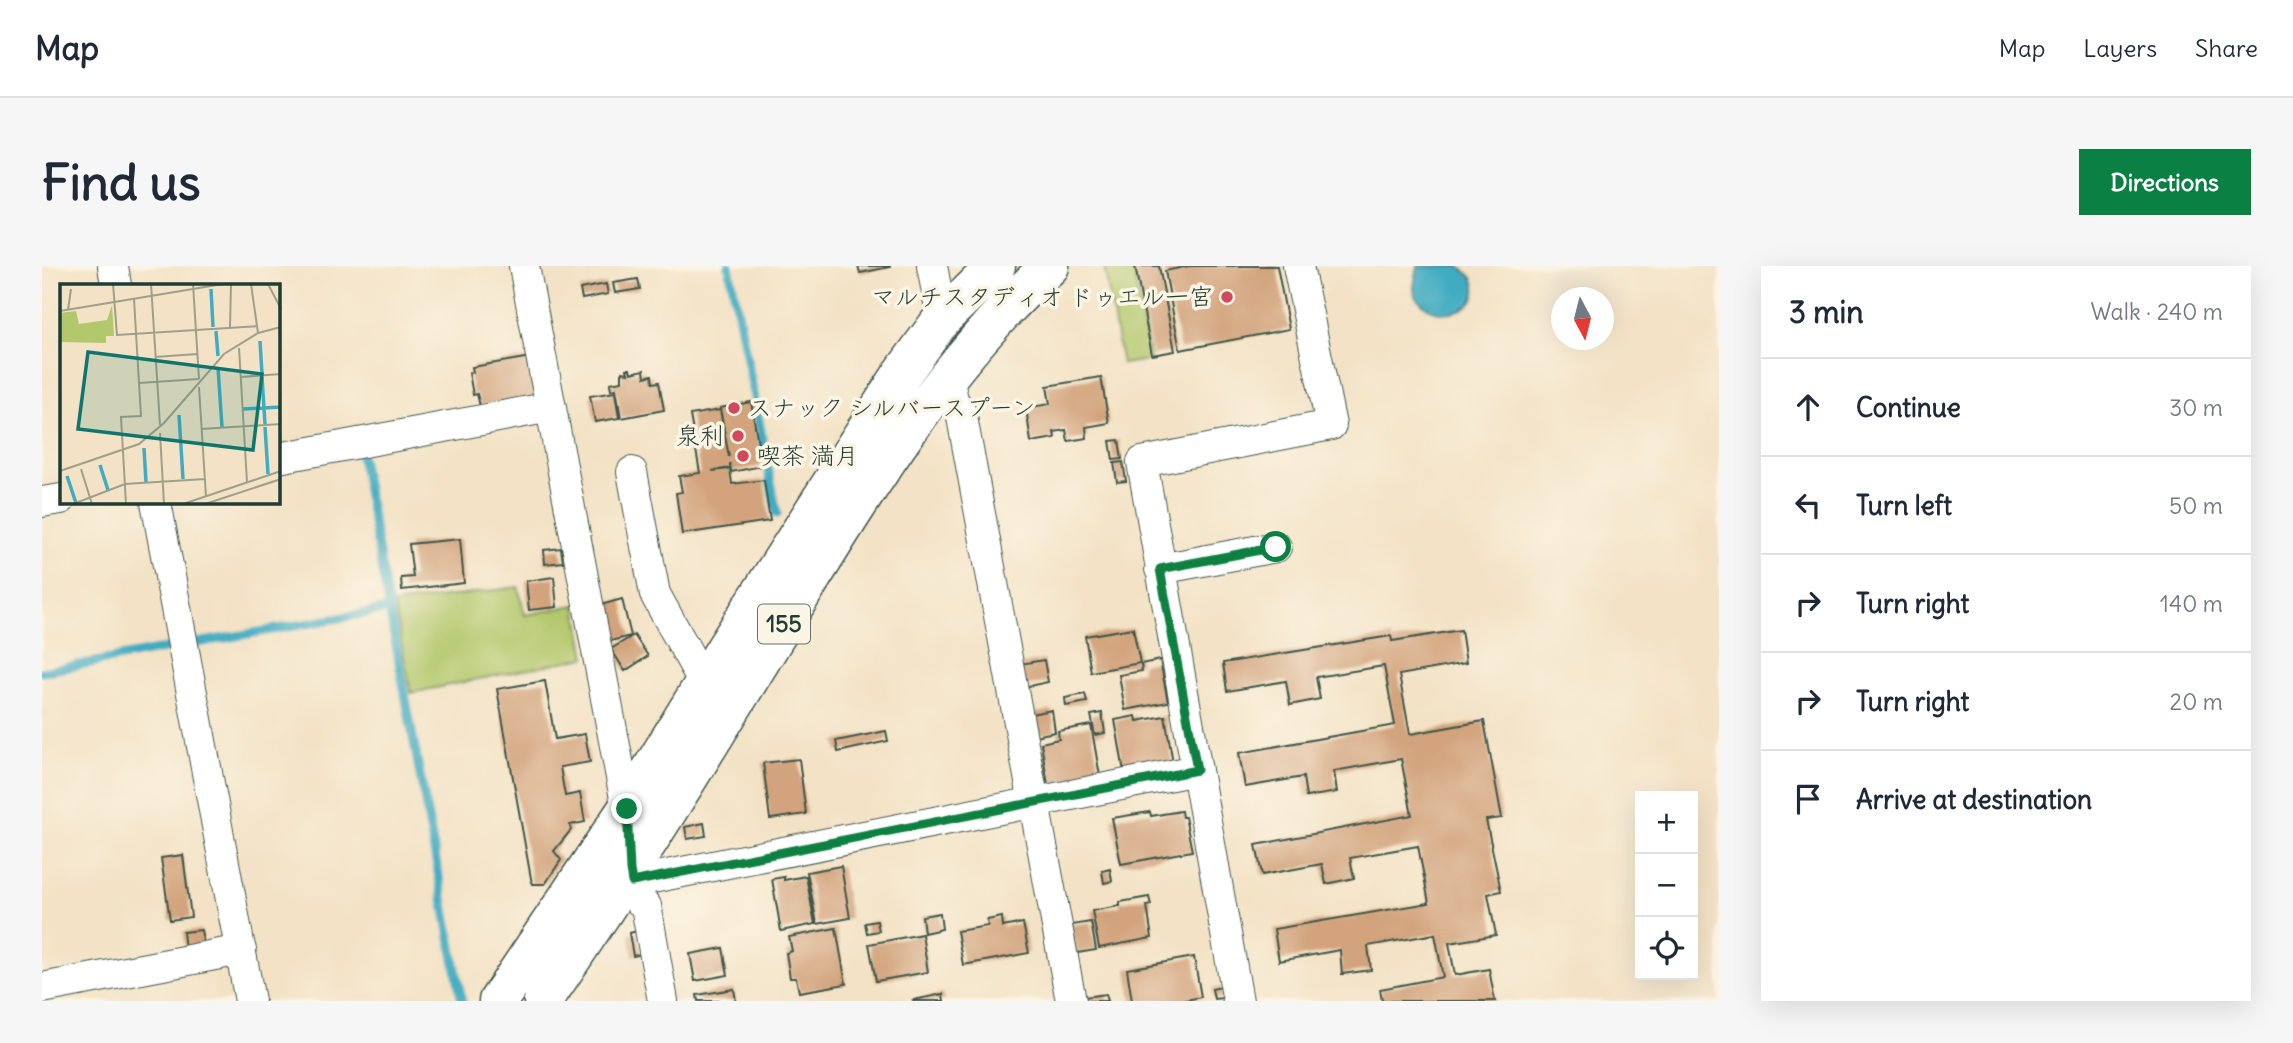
<!DOCTYPE html>
<meta charset="utf-8">
<style>
body{margin:0;font-family:Delius,"Klee One",sans-serif;background:#f6f6f7;color:#1f2937}
.controls{position:absolute;right:21px;bottom:21px;display:grid;overflow:hidden;border-radius:0px;box-shadow:0 7px 28px #0002}
.controls button{width:63px;height:63px;display:grid;place-items:center;padding:0;border:0;border-bottom:2px solid #e0e1e3;background:#fff;color:#1f2937;font:35px sans-serif}
.compass{position:absolute;left:1509px;top:21px;width:63px;height:63px;border-radius:50%;background:#fff;box-shadow:0 7px 28px #0002;rotate:173deg}
.stop{position:absolute;width:21px;height:21px;margin:-16px;border:5px solid #0b8043;border-radius:50%;background:#fff}
.stop.end{background:#0b8043;border-color:#fff;box-shadow:0 2px 7px #0008}
.list{margin:0;padding:0;list-style:none}
h2{display:flex;justify-content:space-between;align-items:center;height:91px;margin:0;padding:0 28px;font-size:30px}
h2 small{font-size:23px;font-weight:400;color:#747a83}
.list li{display:grid;grid-template-columns:46px 1fr auto;gap:21px;align-items:center;box-sizing:border-box;height:98px;padding:0 28px;border-top:2px solid #e0e1e3}
.list b{display:block;font-size:26px;white-space:nowrap}
.list em{font-size:23px;font-style:normal;color:#747a83}
.icon{flex:none;width:38px;height:38px;fill:none;stroke:currentColor;stroke-width:2;stroke-linecap:round;stroke-linejoin:round}
.map{position:relative;flex:none;width:1677px;height:735px;overflow:hidden;border-radius:0px}
header{display:flex;align-items:center;gap:42px;box-sizing:border-box;height:98px;padding:0 35px;background:#fff;border-bottom:2px solid #e0e1e3}
header strong{font-size:33px}
nav{display:flex;gap:38px;margin-inline-start:auto;font-size:24px}
.intro{display:flex;align-items:center;justify-content:space-between;box-sizing:border-box;height:168px;padding:0 42px}
h1{margin:0;font-size:49px}
.button{padding:18px 32px;border-radius:0px;background:#0b8043;color:#fff;font-size:24px;font-weight:700}
main{display:flex;gap:42px;padding:0 42px}
aside{flex:1;background:#fff;border-radius:0px;box-shadow:0 7px 28px #0002}
.map>svg:first-child{display:block}
.green{fill:#b3c86c;stroke:#698250;stroke-width:2}
.water{fill:#41abc1;stroke:#30747a;stroke-width:2}
.lines{fill:none;stroke-linecap:round;stroke-linejoin:round}
.stream{stroke:#41abc1;stroke-width:9}
.building{fill:#d2a37c}
.minor-casing{stroke:#3f564a;stroke-width:32}
.highway-casing{stroke:#3f564a;stroke-width:41}
.minor{stroke:#fff;stroke-width:30}
.highway{stroke:#fff;stroke-width:38}
.route{stroke:#0b8043;stroke-width:9}
.poi-dot{fill:#d1495b;stroke:#fcf5e5;stroke-width:2.5}
.labels{text-anchor:middle;stroke-width:7;stroke-linejoin:round;paint-order:stroke}
.shield{fill:#fcf5e5;stroke:#617469;stroke-width:2}
.shield-label{font-size:23px;font-weight:bold;fill:#1f3d34}
.poi-label{font-size:24px;fill:#1f3d34;stroke:#fcf5e5;text-anchor:end}
.inset-river{fill:none;stroke:#41abc1;stroke-width:3.5}
.inset-road{fill:none;stroke:#9ea08b;stroke-width:2}
.view{fill:#0f766e;fill-opacity:0.15;stroke:#0f766e;stroke-width:3.5}
.inset-edge{fill:none;stroke:#1f3d34;stroke-width:3.5}
</style>
<header>
<strong>Map</strong>
<nav><a>Map</a><a>Layers</a><a>Share</a></nav>
</header>
<div class="intro"><h1>Find us</h1><a class="button">Directions</a></div>
<main>
<div class="map">
<svg width="1677" height="735" viewBox="0 0 1677 735">
<rect width="100%" height="100%" fill="#fcf5e5"/>
<filter id="ink" filterUnits="userSpaceOnUse"><feTurbulence type="fractalNoise" baseFrequency=".0143" numOctaves="2"/><feDisplacementMap in="SourceGraphic" scale="14" xChannelSelector="R" yChannelSelector="G"/><feConvolveMatrix kernelMatrix="1 2 1 2 8 2 1 2 1" color-interpolation-filters="sRGB"/></filter>
<filter id="wash" filterUnits="userSpaceOnUse"><feTurbulence type="fractalNoise" baseFrequency=".00686" numOctaves="4" result="noise"/><feDisplacementMap in="SourceGraphic" scale="28" xChannelSelector="R" yChannelSelector="G"/><feGaussianBlur stdDeviation="1.57" result="paint"/><feColorMatrix in="noise" values="0 0 0 0 0 0 0 0 0 0 0 0 0 0 0 0 0 1.4 0 .05"/><feComposite in="paint" operator="in"/></filter>
<g filter="url(#wash)">
<rect width="100%" height="100%" fill="#f3e2c5"/>
<!-- green -->
<path class="green" d="M 1062,0 L 1091,0 L 1108,94 L 1080,98 Z
M 476,321 L 483,349 L 534,339 L 544,391 L 369,427 L 352,338 Z"/>
<!-- water -->
<path class="water" d="M 1376,0 L 1417,0 C 1422,5 1430,9 1432,16 C 1441,43 1404,53 1386,42 C 1381,39 1377,34 1373,30 L 1372,20 Z"/>
<g class="lines">
<!-- stream -->
<path class="stream" d="M 687,0 L 735,248
M 318,186 L 420,735
M 155,377 L 348,343
M 0,406 L 137,380"/>
</g>
<g id="blocks">
<!-- building -->
<path class="building" d="M 816,0 L 848,0 L 848,1 L 818,7 Z
M 1093,0 L 1117,0 L 1133,85 L 1110,89 Z
M 1147,0 L 1235,0 L 1247,63 L 1138,84 L 1123,5 Z
M 596,13 L 598,23 L 573,27 L 571,17 Z
M 564,18 L 566,28 L 540,33 L 538,23 Z
M 489,91 L 496,130 L 438,140 L 435,128 L 431,129 L 427,107 L 431,106 L 430,101 Z
M 585,103 L 588,103 L 589,107 L 602,104 L 603,111 L 610,109 L 611,117 L 617,116 L 622,144 L 579,152 L 574,123 L 569,124 L 568,117 L 580,115 L 580,106 L 586,107 Z
M 1059,111 L 1067,157 L 1044,161 L 1045,172 L 1026,175 L 1024,164 L 1012,166 L 1013,172 L 989,176 L 984,142 L 1008,138 L 1005,120 Z
M 573,126 L 577,152 L 553,156 L 548,130 Z
M 709,136 L 720,200 L 689,206 L 688,197 L 688,202 L 670,205 L 688,203 L 690,218 L 722,214 L 728,255 L 640,268 L 634,227 L 640,226 L 637,210 L 658,207 L 648,149 L 678,144 L 687,191 L 678,142 Z
M 1077,174 L 1080,193 L 1071,194 L 1068,175 Z
M 1081,196 L 1084,215 L 1075,216 L 1072,197 Z
M 418,273 L 422,317 L 360,324 L 359,312 L 371,311 L 367,278 Z
M 519,282 L 521,296 L 503,298 L 502,284 Z
M 512,311 L 515,341 L 487,344 L 484,315 Z
M 580,333 L 589,370 L 568,375 L 559,339 Z
M 1091,362 L 1098,397 L 1049,406 L 1043,370 Z
M 1419,364 L 1424,397 L 1357,409 L 1368,468 L 1442,455 L 1460,552 L 1444,554 L 1459,625 L 1446,628 L 1454,669 L 1407,677 L 1413,709 L 1447,703 L 1453,735 L 1340,735 L 1338,723 L 1401,711 L 1393,668 L 1326,680 L 1329,704 L 1300,708 L 1298,684 L 1237,695 L 1232,663 L 1387,637 L 1376,580 L 1308,592 L 1312,612 L 1284,618 L 1280,598 L 1220,609 L 1214,579 L 1370,549 L 1359,493 L 1292,505 L 1295,526 L 1264,531 L 1261,511 L 1203,521 L 1197,487 L 1353,459 L 1342,400 L 1274,411 L 1278,433 L 1248,439 L 1244,415 L 1185,425 L 1181,397 L 1349,370 L 1350,375 Z
M 592,369 L 606,390 L 583,405 L 569,383 Z
M 1002,394 L 1006,416 L 982,421 L 978,398 Z
M 1118,394 L 1126,436 L 1083,444 L 1077,409 L 1100,405 L 1099,398 Z
M 503,415 L 513,473 L 543,468 L 548,496 L 518,501 L 523,530 L 538,527 L 543,556 L 528,559 L 529,564 L 512,585 L 519,594 L 503,618 L 490,618 L 455,423 Z
M 1043,428 L 1045,436 L 1024,440 L 1023,432 Z
M 1010,444 L 1013,466 L 993,470 L 989,448 Z
M 1060,447 L 1063,467 L 1053,469 L 1049,449 Z
M 1094,450 L 1095,455 L 1123,450 L 1131,497 L 1082,506 L 1073,454 Z
M 1049,459 L 1058,510 L 1006,519 L 999,477 L 1017,473 L 1016,465 Z
M 844,465 L 846,475 L 796,486 L 794,475 Z
M 757,493 L 764,548 L 728,553 L 721,497 Z
M 1139,545 L 1140,551 L 1143,551 L 1150,585 L 1079,598 L 1070,552 L 1108,546 L 1109,550 Z
M 662,557 L 664,570 L 645,573 L 643,561 Z
M 141,589 L 149,651 L 128,654 L 119,592 Z
M 799,600 L 808,652 L 775,658 L 765,606 Z
M 1068,603 L 1070,615 L 1062,617 L 1060,605 Z
M 764,610 L 773,658 L 739,665 L 730,613 L 742,611 L 742,614 Z
M 1107,631 L 1109,639 L 1105,640 L 1110,672 L 1057,682 L 1050,645 L 1078,640 L 1078,636 Z
M 898,647 L 900,663 L 882,667 L 880,650 Z
M 960,651 L 961,661 L 981,657 L 987,687 L 921,699 L 915,665 L 946,660 L 945,654 Z
M 835,655 L 837,665 L 825,667 L 823,657 Z
M 1049,656 L 1054,684 L 1035,687 L 1030,659 Z
M 794,662 L 804,718 L 757,726 L 754,712 L 748,712 L 744,687 L 750,685 L 747,671 Z
M 159,664 L 162,681 L 143,683 L 141,666 Z
M 596,665 L 600,688 L 591,690 L 587,667 Z
M 880,668 L 886,706 L 834,715 L 827,678 Z
M 681,682 L 686,709 L 653,715 L 648,688 Z
M 1152,691 L 1159,731 L 1139,735 L 1090,735 L 1085,703 Z
M 1179,721 L 1181,732 L 1172,733 L 1170,723 Z
M 692,723 L 694,735 L 656,735 L 655,729 Z
M 901,728 L 902,735 L 872,735 L 871,734 Z
M 1064,728 L 1066,735 L 1043,735 L 1042,731 Z"/>
</g>
</g>
<g filter="url(#ink)">
<use href="#blocks" fill-opacity="0" stroke="#3f564a" stroke-width="2"/>
<g class="lines">
<defs>
<path id="minor" d="M 71,0 L 74,19
M 482,0 L 585,543 L 588,604 L 594,632 L 604,640 L 621,735
M 890,0 L 900,53
M 906,109 L 911,134 L 919,146 L 1029,735
M 236,192 L 509,141
M 590,206 L 613,328 L 662,417
M 0,236 L 19,233
M 114,236 L 208,735
M 1118,303 L 1234,281
M 590,616 L 1155,504
M 0,722 L 199,684
M 1196,735 L 1100,196 L 1289,159 L 1256,0"/>
<path id="highway" d="M 456,735 L 585,543 L 686,378 L 859,109 L 900,53 L 954,0
M 501,735 C 585,613 663,486 740,360 C 819,233 896,101 1008,0"/>
</defs>
<!-- minor casing -->
<use href="#minor" class="minor-casing"/>
<!-- highway casing -->
<use href="#highway" class="highway-casing"/>
<!-- minor -->
<use href="#minor" class="minor"/>
<!-- highway -->
<use href="#highway" class="highway"/>
</g>
</g>
<g class="lines" filter="url(#ink)">
<!-- route -->
<path class="route" d="M 585,543 L 588,604 L 590,616 L 1155,504 L 1118,303 L 1234,281"/>
</g>
<!-- markers -->
<g class="poi-dot">
<circle cx="1185" cy="31" r="7"/>
<circle cx="692" cy="142" r="7"/>
<circle cx="696" cy="170" r="7"/>
<circle cx="701" cy="190" r="7"/>
</g>
<g class="labels">
<!-- shield labels -->
<rect class="shield" x="716" y="338.5" width="52" height="39" rx="5"/>
<g class="shield-label">
<text x="742" y="366">155</text>
</g>
<!-- poi labels -->
<g class="poi-label">
<text x="1171" y="39">マルチスタディオ ドゥエル一宮</text>
<text x="706" y="150" text-anchor="start">スナック シルバースプーン</text>
<text x="682" y="178">泉利</text>
<text x="715" y="198" text-anchor="start">喫茶 満月</text>
</g>
</g>
<!-- overview -->
<g transform="translate(18 18)">
<rect width="220" height="220" fill="#f3e2c5"/>
<path d="M 52,21 L 54,52 L 46,52 L 46,59 L 0,58 L 0,29 L 16,27 L 19,40 L 47,36 Z" fill="#b3c86c"/>
<path class="inset-river" d="M 151,5 L 153,43M 156,47 L 158,72M 200,57 L 202,90M 158,84 L 162,143M 202,93 L 205,140M 183,125 L 221,123M 119,131 L 123,195M 205,143 L 208,190M 84,164 L 86,198M 40,181 L 48,206M 7,192 L 16,219"/>
<path class="inset-road" d="M 53,0 L 57,51 L 198,42M 91,0 L 100,141M 133,0 L 139,95M 191,0 L 198,49M 208,0 L 221,25M 74,15 L 76,49M 8,26 L 11,5M 0,27 L 163,0M 170,43 L 171,0M 179,64 L 187,198M 95,73 L 137,70M 181,93 L 221,90M 79,99 L 139,95M 139,103 L 146,213M 141,145 L 221,140M 100,149 L 104,220M 21,185 L 32,220M 0,187 L 79,160 L 104,139 L 164,70 L 198,49 L 221,43M 13,220 L 65,200 L 145,195M 66,220 L 61,133 L 81,132 L 76,49M 123,220 L 221,187M 145,220 L 221,195"/>
<path class="view" d="M 28,68 L 202,90 L 193,166 L 18,145 Z"/>
<rect width="220" height="220" class="inset-edge"/>
</g>
</svg>
<div class="controls">
<button>+</button>
<button>−</button>
<button><svg class="icon" aria-label="locate" viewBox="0 0 24 24"><circle cx="12" cy="12" r="6"/><path d="M12 2v4M12 18v4M2 12h4M18 12h4"/></svg></button>
</div>
<svg class="compass" viewBox="-18 -18 36 36"><path d="M0-13l5 13h-10z" fill="#e53935"/><path d="M0 13l5-13h-10z" fill="#747a83"/></svg>
<div class="stop" style="left:1234px;top:281px"></div>
<div class="stop end" style="left:585px;top:543px"></div>
</div>
<aside>
<h2>3 min<small>Walk · 240 m</small></h2>
<ul class="list">
<li><svg class="icon" aria-label="ahead" viewBox="0 0 24 24"><path d="M12 20V5M6 11l6-6 6 6"/></svg><div><b>Continue</b></div><em>30 m</em></li>
<li><svg class="icon" aria-label="left" viewBox="0 0 24 24"><path d="M17 20v-9H6M10 6l-5 5 5 5"/></svg><div><b>Turn left</b></div><em>50 m</em></li>
<li><svg class="icon" aria-label="right" viewBox="0 0 24 24"><path d="M7 20v-9h11M14 6l5 5-5 5"/></svg><div><b>Turn right</b></div><em>140 m</em></li>
<li><svg class="icon" aria-label="right" viewBox="0 0 24 24"><path d="M7 20v-9h11M14 6l5 5-5 5"/></svg><div><b>Turn right</b></div><em>20 m</em></li>
<li><svg class="icon" aria-label="arrive" viewBox="0 0 24 24"><path d="M6 21V4h12l-3 4 3 4H6"/></svg><div><b>Arrive at destination</b></div></li>
</ul>
</aside>
</main>
